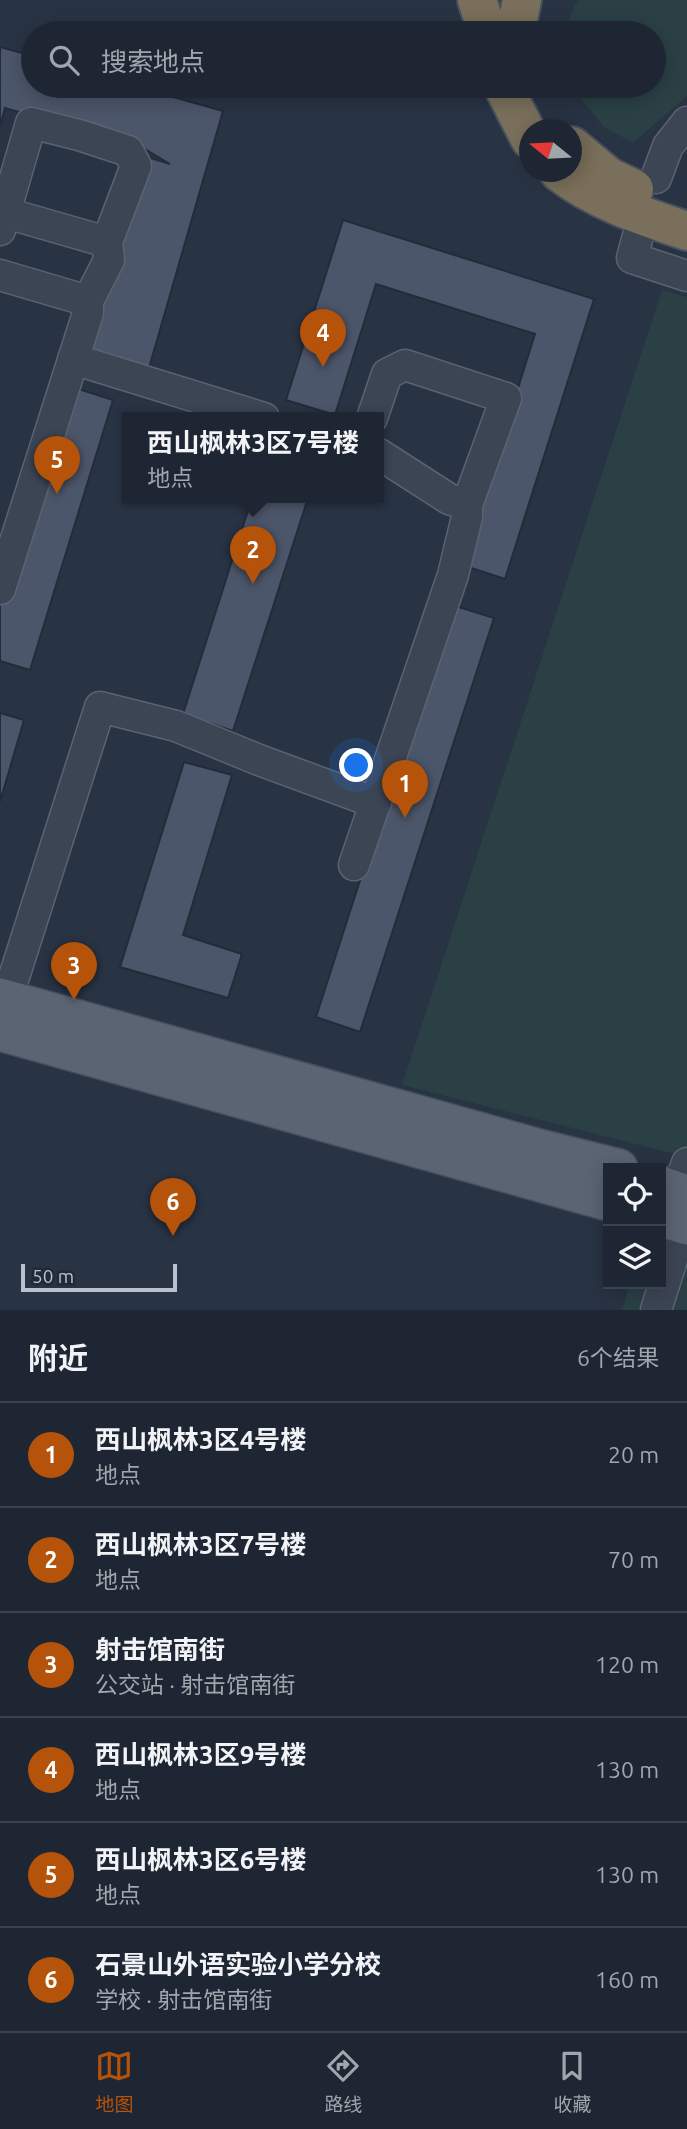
<!DOCTYPE html>
<html lang="zh">
<meta charset="utf-8">
<style>
body{margin:0;font-family:Ubuntu,"Noto Sans SC",sans-serif;background:#262e3b;color:#f1f3f6}
.controls{position:absolute;right:21px;bottom:21px;display:grid;overflow:hidden;border-radius:0px;box-shadow:0 4px 18px #0003}
.controls button{width:63px;height:63px;display:grid;place-items:center;padding:0;border:0;border-bottom:2px solid #3c434e;background:#1e2633;color:#f1f3f6;font:35px sans-serif}
.compass{position:absolute;left:519px;top:119px;width:63px;height:63px;border-radius:50%;background:#1e2633;box-shadow:0 4px 18px #0003;rotate:288deg}
.scale{position:absolute;left:21px;bottom:18px;width:156px;box-sizing:border-box;padding-left:7px;border:4px solid #bac0cd;border-top:0;font-size:19px;line-height:24px;white-space:nowrap;color:#bac0cd;-webkit-text-stroke:5px #212a39;paint-order:stroke}
.you{position:absolute;left:357px;top:766px;width:24px;height:24px;margin:-18px;border:5px solid #fff;border-radius:50%;background:#1a73e8;box-shadow:0 0 0 10px #1a73e833}
.badge{display:grid;place-items:center;width:46px;height:46px;border-radius:50%;background:#b45309;color:#fff;font-size:23px;font-weight:700}
.pin{position:absolute;translate:-50% -58px;filter:drop-shadow(0 2px 4px #0008)}
.pin::after{content:'';position:absolute;top:37px;width:24px;height:21px;background:inherit;clip-path:polygon(0 0,100% 0,50% 100%)}
.popup{position:absolute;left:122px;top:412px;width:262px;height:91px;box-sizing:border-box;display:grid;place-content:center;border-radius:0px;background:#1e2633;filter:drop-shadow(0 2px 5px #0005);font-size:23px;white-space:nowrap;color:#a1a5ac}
.popup b{font-size:26px;color:#f1f3f6}
.popup::after{content:'';position:absolute;left:50%;top:100%;margin-left:-14px;border:14px solid transparent;border-top-color:#1e2633}
.list{margin:0;padding:0;list-style:none}
h2{display:flex;justify-content:space-between;align-items:center;height:91px;margin:0;padding:0 28px;font-size:30px}
h2 small{font-size:23px;font-weight:400;color:#a1a5ac}
.list li{display:grid;grid-template-columns:46px 1fr auto;gap:21px;align-items:center;box-sizing:border-box;height:105px;padding:0 28px;border-top:2px solid #3c434e}
.list b{display:block;font-size:26px;white-space:nowrap}
.list p{margin:0;font-size:23px;white-space:nowrap;color:#a1a5ac}
.list em{font-size:23px;font-style:normal;color:#a1a5ac}
.icon{flex:none;width:38px;height:38px;fill:none;stroke:currentColor;stroke-width:2;stroke-linecap:round;stroke-linejoin:round}
.map{position:relative;flex:none;width:687px;height:1310px;overflow:hidden}
.search{position:absolute;background:#1e2633;box-shadow:0 4px 18px #0003;left:21px;right:21px;top:21px;height:77px;display:flex;align-items:center;gap:18px;box-sizing:border-box;padding:0 24px;border-radius:38px;color:#a1a5ac;font-size:26px}
.sheet{height:721px;background:#1e2633}
nav{display:flex;justify-content:space-around;align-items:center;box-sizing:border-box;height:98px;border-top:2px solid #3c434e;background:#1e2633;font-size:19px;color:#a1a5ac}
nav a{display:grid;justify-items:center;gap:4px}
nav .on{color:#b45309}
.map>svg:first-child{display:block}
.green{fill:#2a4045}
.building{fill:#4c566a;stroke:#232c3b;stroke-width:2}
.lines{fill:none;stroke-linecap:round;stroke-linejoin:round}
.minor-casing{stroke:#5b6371;stroke-width:33}
.major-casing{stroke:#464e5d;stroke-width:40}
.highway-casing{stroke:#47505e;stroke-width:42}
.minor{stroke:#3c4554;stroke-width:30}
.major{stroke:#5b6473;stroke-width:37}
.highway{stroke:#796f5a;stroke-width:38}
</style>
<div class="map">
<svg width="687" height="1310" viewBox="0 0 687 1310">
<rect width="100%" height="100%" fill="#283344"/>
<!-- green -->
<path class="green" d="M 580,0 L 687,0 L 687,96 L 633,143 L 604,127 L 571,86 L 654,86 L 654,33 L 564,33 L 574,6 Z
M 662,290 L 687,297 L 687,1157 L 402,1085 Z
M 687,1257 L 687,1310 L 622,1310 L 630,1284 L 661,1284 Z"/>
<!-- building -->
<path class="building" d="M 0,47 L 33,56 L 33,86 L 134,86 L 223,111 L 149,368 L 84,349 L 141,155 L 170,164 L 143,148 L 5,108 L 0,127 Z
M 343,220 L 594,299 L 505,579 L 462,565 L 535,334 L 376,284 L 335,415 L 286,400 Z
M 63,384 L 113,400 L 30,670 L 0,661 L 0,588 Z
M 252,498 L 308,498 L 233,731 L 183,714 Z
M 449,604 L 494,618 L 360,1032 L 316,1017 Z
M 0,713 L 24,720 L 0,802 Z
M 184,762 L 232,775 L 183,935 L 242,954 L 228,998 L 120,967 Z"/>
<g class="lines">
<defs>
<path id="minor" d="M 656,178 L 668,146 L 687,122
M 6,213 L 107,242
M 0,230 L 31,123 L 79,135 L 128,151 L 136,166 L 107,242 L 109,260 L 88,301 L 88,313 L 0,589
M 639,232 L 632,258 L 687,276
M 0,275 L 88,301
M 73,359 L 264,418
M 379,454 L 449,499 L 467,505
M 354,865 L 453,575 L 467,517 L 467,505 L 506,398 L 405,365 L 387,374 L 372,418
M 7,999 L 100,707 L 176,726 L 259,760 L 376,803
M 677,1192 L 687,1163
M 656,1310 L 683,1225"/>
<path id="major" d="M 0,997 L 543,1149 L 619,1168
M 0,1032 L 608,1202
M 661,1185 L 687,1194
M 661,1218 L 687,1226"/>
<path id="highway" d="M 477,0 L 488,33
M 518,33 L 517,25 L 522,0
M 503,86 L 530,139
M 572,146 L 609,177 L 634,189
M 559,172 C 596,201 642,216 687,231"/>
</defs>
<!-- minor casing -->
<use href="#minor" class="minor-casing"/>
<!-- major casing -->
<use href="#major" class="major-casing"/>
<!-- highway casing -->
<use href="#highway" class="highway-casing"/>
<!-- minor -->
<use href="#minor" class="minor"/>
<!-- major -->
<use href="#major" class="major"/>
<!-- highway -->
<use href="#highway" class="highway"/>
</g>
</svg>
<div class="controls">
<button><svg class="icon" aria-label="locate" viewBox="0 0 24 24"><circle cx="12" cy="12" r="6"/><path d="M12 2v4M12 18v4M2 12h4M18 12h4"/></svg></button>
<button><svg class="icon" aria-label="layers" viewBox="0 0 24 24"><path d="M12 4l9 5-9 5-9-5zM3 14l9 5 9-5"/></svg></button>
</div>
<svg class="compass" viewBox="-18 -18 36 36"><path d="M0-13l5 13h-10z" fill="#e53935"/><path d="M0 13l5-13h-10z" fill="#a1a5ac"/></svg>
<div class="scale">50 m</div>
<div class="you"></div>
<div class="pin badge" style="left:405px;top:818px">1</div>
<div class="pin badge" style="left:253px;top:584px">2</div>
<div class="popup"><b>西山枫林3区7号楼</b>地点</div>
<div class="pin badge" style="left:74px;top:1000px">3</div>
<div class="pin badge" style="left:323px;top:367px">4</div>
<div class="pin badge" style="left:57px;top:494px">5</div>
<div class="pin badge" style="left:173px;top:1236px">6</div>
<div class="search"><svg class="icon" aria-label="search" viewBox="0 0 24 24"><circle cx="10" cy="10" r="6"/><path d="M15 15l6 6"/></svg>搜索地点</div>
</div>
<section class="sheet">
<h2>附近<small>6个结果</small></h2>
<ul class="list">
<li><span class="badge">1</span><div><b>西山枫林3区4号楼</b><p>地点</p></div><em>20 m</em></li>
<li><span class="badge">2</span><div><b>西山枫林3区7号楼</b><p>地点</p></div><em>70 m</em></li>
<li><span class="badge">3</span><div><b>射击馆南街</b><p>公交站 · 射击馆南街</p></div><em>120 m</em></li>
<li><span class="badge">4</span><div><b>西山枫林3区9号楼</b><p>地点</p></div><em>130 m</em></li>
<li><span class="badge">5</span><div><b>西山枫林3区6号楼</b><p>地点</p></div><em>130 m</em></li>
<li><span class="badge">6</span><div><b>石景山外语实验小学分校</b><p>学校 · 射击馆南街</p></div><em>160 m</em></li>
</ul>
</section>
<nav>
<a class="on"><svg class="icon" aria-label="map" viewBox="0 0 24 24"><path d="M3 6l6-2 6 2 6-2v14l-6 2-6-2-6 2zM9 4v14M15 6v14"/></svg>地图</a>
<a><svg class="icon" aria-label="directions" viewBox="0 0 24 24"><path d="M12 3l9 9-9 9-9-9zM9 14v-3h6M13 9l2 2-2 2"/></svg>路线</a>
<a><svg class="icon" aria-label="saved" viewBox="0 0 24 24"><path d="M7 4h10v16l-5-4-5 4z"/></svg>收藏</a>
</nav>
